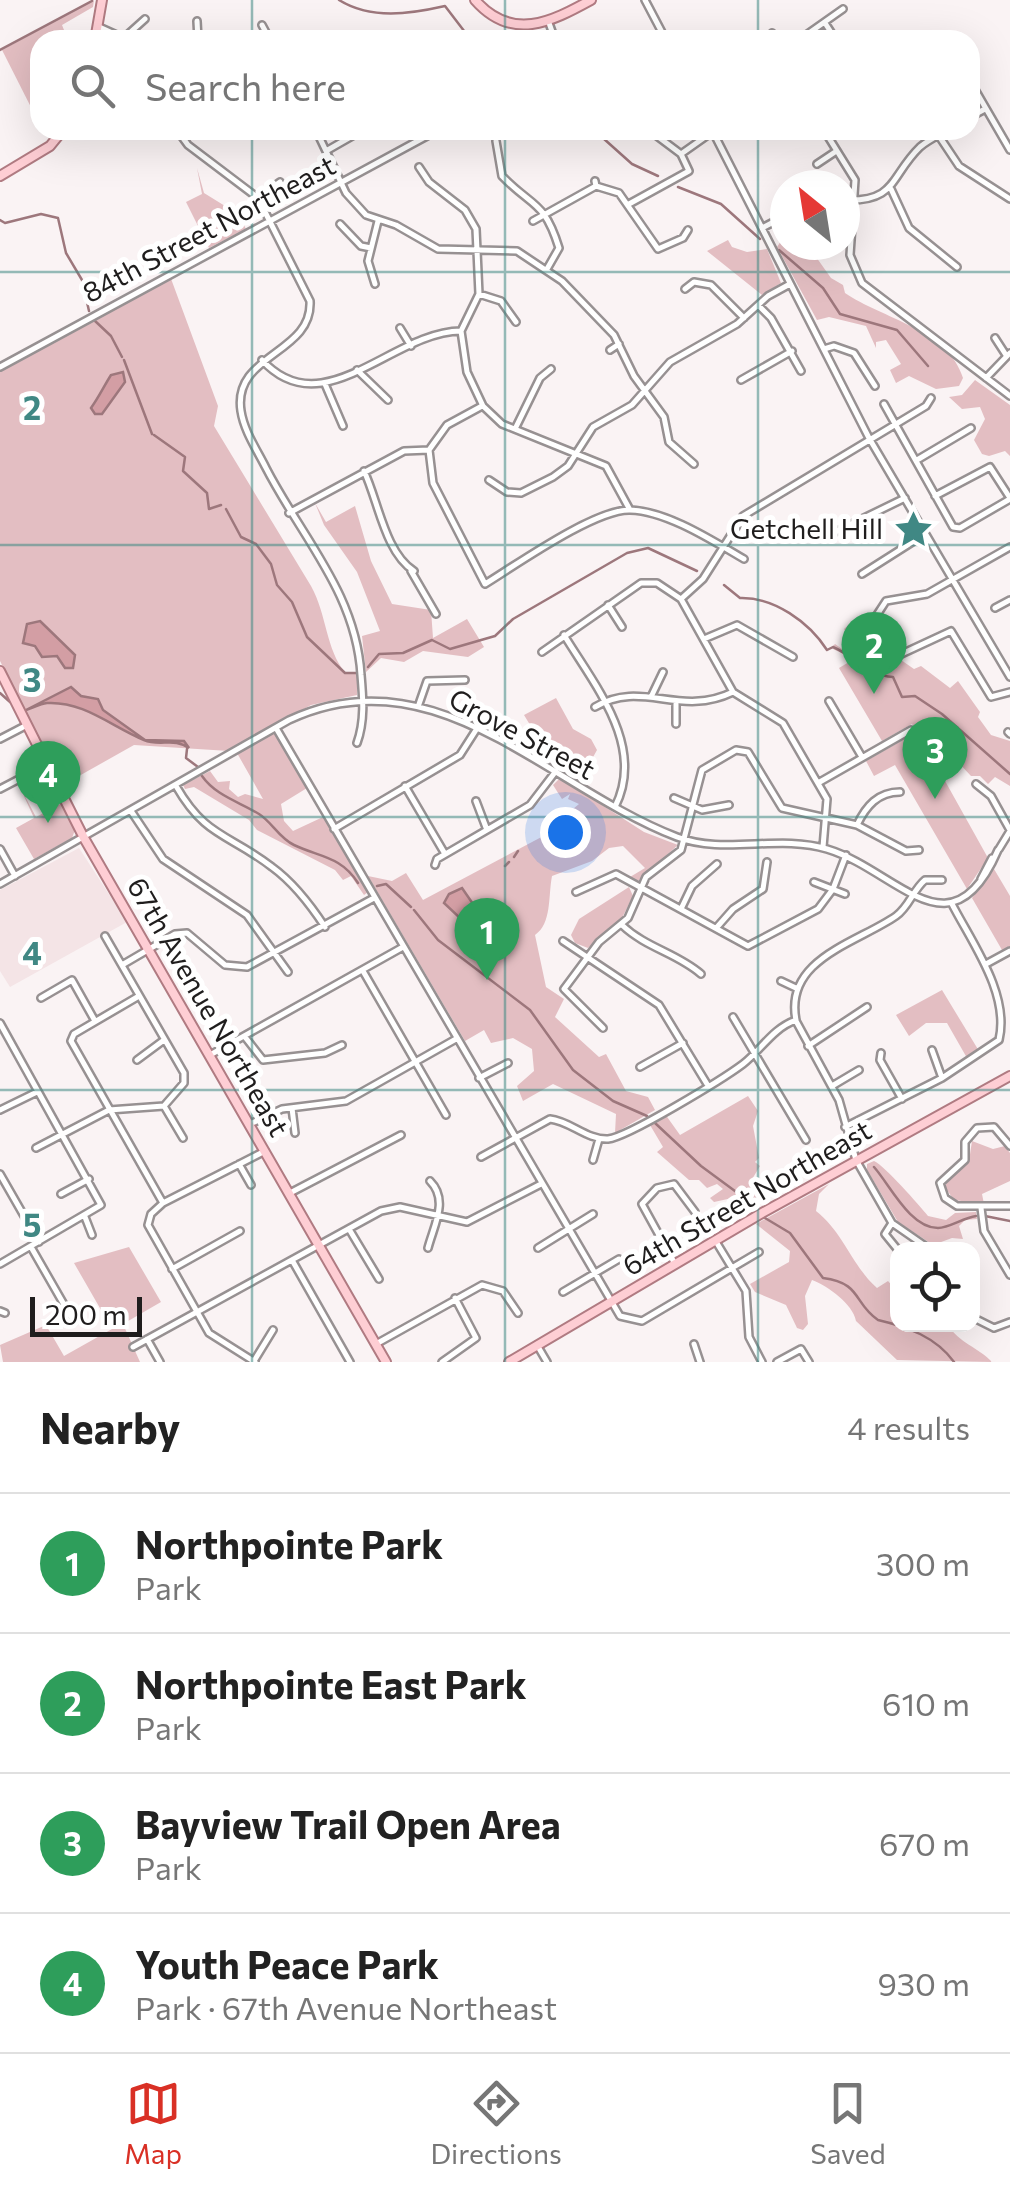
<!DOCTYPE html>
<meta charset="utf-8">
<style>
body{margin:0;font-family:Commissioner,sans-serif;background:#f6f6f6;color:#222}
.controls{position:absolute;right:30px;bottom:30px;display:grid;overflow:hidden;border-radius:20px;box-shadow:0 10px 40px #0002}
.controls button{width:90px;height:90px;display:grid;place-items:center;padding:0;border:0;border-bottom:2px solid #e0e0e0;background:#fff;color:#222;font:50px sans-serif}
.compass{position:absolute;left:770px;top:170px;width:90px;height:90px;border-radius:50%;background:#fff;box-shadow:0 10px 40px #0002;rotate:330deg}
.scale{position:absolute;left:30px;bottom:25px;width:112px;box-sizing:border-box;padding-left:10px;border:5px solid #1f1d1d;border-top:0;font-size:28px;line-height:35px;white-space:nowrap;color:#1f1d1d;-webkit-text-stroke:8px #fff;paint-order:stroke}
.you{position:absolute;left:565px;top:832px;width:35px;height:35px;margin:-25px;border:8px solid #fff;border-radius:50%;background:#1a73e8;box-shadow:0 0 0 15px #1a73e833}
.badge{display:grid;place-items:center;width:65px;height:65px;border-radius:50%;background:#d93025;color:#fff;font-size:32px;font-weight:700}
.pin{position:absolute;translate:-50% -82px;filter:drop-shadow(0 2px 5px #0008)}
.pin::after{content:'';position:absolute;top:52px;width:35px;height:30px;background:inherit;clip-path:polygon(0 0,100% 0,50% 100%)}
.list{margin:0;padding:0;list-style:none}
h2{display:flex;justify-content:space-between;align-items:center;height:130px;margin:0;padding:0 40px;font-size:42px}
h2 small{font-size:32px;font-weight:400;color:#767676}
.list li{display:grid;grid-template-columns:65px 1fr auto;gap:30px;align-items:center;box-sizing:border-box;height:140px;padding:0 40px;border-top:2px solid #e0e0e0}
.list b{display:block;font-size:38px;white-space:nowrap}
.list p{margin:0;font-size:32px;white-space:nowrap;color:#767676}
.list em{font-size:32px;font-style:normal;color:#767676}
.icon{flex:none;width:55px;height:55px;fill:none;stroke:currentColor;stroke-width:2;stroke-linecap:round;stroke-linejoin:round}
.map{position:relative;flex:none;width:1010px;height:1362px;overflow:hidden}
.search{position:absolute;background:#fff;box-shadow:0 10px 40px #0002;left:30px;right:30px;top:30px;height:110px;display:flex;align-items:center;gap:25px;box-sizing:border-box;padding:0 35px;border-radius:30px;color:#767676;font-size:38px}
.sheet{height:690px;background:#fff}
nav{display:flex;justify-content:space-around;align-items:center;box-sizing:border-box;height:140px;border-top:2px solid #e0e0e0;background:#fff;font-size:28px;color:#767676}
nav a{display:grid;justify-items:center;gap:5px}
nav .on{color:#d93025}
.map>svg:first-child{display:block}
.built{fill:#f4e4e6}
.green{fill:#e3bec2}
.water{fill:#d39ea4;stroke:#9d777c;stroke-width:2.5}
.lines{fill:none;stroke-linecap:round;stroke-linejoin:round}
.stream{stroke:#9d777c;stroke-width:2.5}
.minor-casing{stroke:#979192;stroke-width:10}
.major-casing{stroke:#b07b82;stroke-width:12}
.minor{stroke:#fff;stroke-width:5}
.major{stroke:#feced4;stroke-width:8}
.grid{fill:none;stroke:#408884;stroke-width:2.5;stroke-opacity:0.55}
.labels{text-anchor:middle;stroke-width:10;stroke-linejoin:round;paint-order:stroke}
.street-label{font-size:28px;fill:#1f1d1d;stroke:#fff}
.poi-label{font-size:28px;fill:#1f1d1d;stroke:#fff;text-anchor:end}
.grid-label{font-size:32px;text-anchor:middle;font-weight:bold;fill:#408884;stroke:#fff;stroke-width:10;stroke-linejoin:round;paint-order:stroke}
</style>
<div class="map">
<svg width="1010" height="1362" viewBox="0 0 1010 1362">
<rect width="100%" height="100%" fill="#faf3f4"/>
<!-- built -->
<path class="built" d="M 79,848 L 127,922 L 10,987 L 0,971 L 0,890 Z"/>
<!-- green -->
<path class="green" d="M 94,0 L 93,7 L 62,25 L 68,40 L 40,40 L 40,125 L 2,50 Z
M 197,168 L 204,193 L 238,214 L 246,229 L 209,248 L 186,202 L 202,194 Z
M 728,240 L 732,247 L 747,252 L 767,249 L 781,283 L 762,295 L 707,251 Z
M 781,241 L 785,245 L 819,245 L 814,254 L 831,278 L 843,285 L 845,293 C 881,318 949,330 963,378 L 959,386 L 936,389 L 909,376 L 896,383 L 890,370 L 901,364 L 886,340 L 876,342 L 876,348 L 866,326 L 829,317 L 817,320 L 777,247 Z
M 170,276 L 218,406 L 214,426 L 311,586 C 327,615 326,650 345,672 L 358,673 L 357,695 L 311,705 L 229,751 L 134,745 L 63,785 L 0,661 L 0,369 Z
M 975,380 L 1010,405 L 1010,456 L 1005,451 L 989,456 L 982,454 L 974,440 L 985,419 L 980,407 L 962,409 L 949,397 L 962,395 Z
M 315,503 L 326,522 L 355,506 L 371,561 L 392,604 L 431,610 L 433,638 L 467,619 L 484,647 L 468,657 L 423,651 L 404,662 L 381,658 L 366,672 L 362,636 L 380,631 L 357,572 L 324,525 Z
M 852,622 L 868,650 L 894,664 L 901,660 L 914,669 L 921,666 L 950,688 L 958,681 L 980,712 L 978,717 L 991,735 L 1010,741 L 1010,786 L 995,777 L 988,784 L 980,776 L 971,776 L 956,760 L 946,736 L 925,745 L 988,858 L 967,889 L 895,765 L 874,776 L 866,761 L 917,732 L 912,724 L 882,741 L 839,668 L 854,659 L 831,648 L 835,644 L 842,649 L 842,645 L 859,657 L 844,629 Z
M 556,698 L 573,729 L 591,739 L 597,750 L 581,779 L 552,761 L 524,715 Z
M 274,732 L 307,788 L 281,804 L 284,821 L 293,831 L 323,817 L 363,883 L 368,892 L 364,895 L 351,876 L 343,880 L 335,870 L 257,830 L 249,820 L 194,787 L 185,789 L 183,785 L 210,771 L 218,782 L 230,781 L 229,789 L 238,797 L 245,794 L 263,799 L 237,753 Z
M 560,778 L 644,832 L 678,845 L 638,881 L 630,877 L 645,868 L 623,846 L 609,848 L 592,861 L 552,876 C 548,897 552,923 535,935 L 546,987 L 564,999 L 555,1017 L 599,1057 L 606,1054 L 626,1091 L 648,1097 L 655,1110 L 615,1133 L 616,1114 L 553,1084 L 523,1101 L 517,1086 L 534,1071 L 532,1049 L 513,1038 L 491,1043 L 484,1030 L 465,1041 L 368,876 L 392,881 L 406,873 L 423,900 L 566,824 L 567,814 L 579,804 L 568,799 L 570,794 L 562,799 L 553,785 Z
M 19,785 L 36,817 L 62,803 L 75,830 L 72,838 L 34,859 L 16,828 L 34,818 Z
M 994,869 L 1010,896 L 1010,946 L 1002,950 L 972,898 Z
M 629,887 L 633,896 L 621,920 L 588,948 L 575,943 L 571,935 L 579,919 Z
M 942,990 L 979,1051 L 967,1058 L 947,1023 L 926,1023 L 909,1036 L 896,1015 Z
M 748,1096 L 758,1111 L 753,1126 L 759,1158 L 755,1162 L 760,1166 L 751,1181 L 760,1179 L 770,1196 L 753,1211 L 737,1197 L 714,1202 L 710,1198 L 723,1189 L 717,1184 L 707,1188 L 699,1180 L 689,1180 L 657,1152 L 663,1147 L 650,1125 L 665,1114 L 680,1135 Z
M 972,1141 L 993,1149 L 1005,1146 L 1010,1153 L 1010,1181 L 982,1194 L 984,1204 L 954,1200 L 944,1186 L 969,1161 Z
M 874,1161 C 885,1166 919,1205 928,1216 L 946,1220 L 955,1213 L 976,1212 L 977,1219 L 965,1220 L 959,1226 L 963,1239 L 952,1238 L 933,1245 L 898,1222 L 867,1170 L 867,1164 Z
M 829,1184 L 819,1194 L 816,1211 C 844,1233 852,1266 877,1288 L 888,1281 L 897,1291 L 898,1324 L 948,1325 C 959,1343 978,1347 992,1362 L 897,1360 L 856,1321 C 853,1304 828,1286 812,1280 L 805,1296 L 808,1324 L 803,1330 L 797,1328 L 786,1305 L 755,1292 L 750,1284 L 789,1262 L 790,1251 L 756,1224 Z
M 129,1247 L 161,1302 L 123,1324 L 140,1362 L 3,1362 L 0,1345 L 46,1325 L 64,1356 L 112,1329 L 74,1263 Z"/>
<!-- water -->
<path class="water" d="M 123,372 L 125,382 L 102,414 L 95,414 L 91,408 C 99,397 104,386 111,375 Z
M 40,621 L 75,655 L 73,668 L 65,668 L 57,656 L 42,657 L 35,646 L 23,643 L 27,624 Z
M 71,687 L 81,696 L 98,699 L 103,710 L 145,740 L 184,741 L 189,748 C 174,737 160,747 144,740 C 112,727 84,701 47,703 C 39,704 33,708 26,710 Z
M 462,888 L 482,917 L 462,920 L 444,903 L 449,894 Z"/>
<g class="lines">
<!-- stream -->
<path class="stream" d="M 339,0 C 371,20 410,14 445,6 L 471,40
M 0,50 L 92,1
M 594,130 L 632,164 L 658,176
M 678,187 L 721,204 L 760,239
M 0,220 L 5,223 L 41,214 L 58,218 L 66,253 L 82,280 L 89,311
M 779,250 L 823,288 L 840,314 L 897,330 L 928,366
M 94,320 L 111,336 L 122,357
M 124,360 L 152,434
M 154,435 L 185,457 L 183,471 L 207,493 L 209,509 L 221,505
M 226,509 L 241,537 L 256,544 L 271,564 L 277,585 L 292,602 L 307,637 L 345,673 L 356,673
M 724,585 L 740,598 C 774,597 809,622 827,650 L 833,647 C 856,657 868,676 893,677 L 902,697 L 915,696 L 942,714 L 1010,774
M 368,667 L 379,654 L 403,653 L 432,640 L 450,649 L 495,636 L 513,619 L 627,553 L 648,548 L 697,571
M 0,693 L 10,702
M 187,749 L 186,758 L 198,767
M 202,776 C 216,796 240,802 259,814 C 272,822 279,838 294,845 C 319,857 341,856 358,883
M 514,857 L 518,851
M 505,866 L 509,862
M 377,886 L 386,884 L 411,907
M 414,910 L 438,940 L 530,1010 L 573,1070 L 613,1101 L 647,1116
M 655,1123 L 701,1166 L 758,1208
M 874,1167 C 890,1185 910,1228 938,1228 C 949,1228 963,1218 976,1216
M 985,1216 L 1010,1221
M 765,1218 L 790,1233 L 823,1278 C 862,1283 853,1303 878,1320 C 908,1327 936,1337 954,1362"/>
<defs>
<path id="minor" d="M 645,0 L 666,40
M 197,21 L 198,40
M 549,23 L 555,40
M 825,23 L 836,40
M 262,25 L 270,40
M 97,26 L 128,40
M 772,33 L 776,40
M 125,37 L 145,19
M 799,40 L 843,9
M 970,81 L 1010,150
M 970,117 L 985,109
M 177,130 L 188,145 L 258,198 L 310,301 C 313,354 232,354 241,411 C 244,431 257,450 266,468 C 302,538 356,593 361,675 C 363,698 365,721 357,743
M 316,130 L 346,193 L 366,215 L 396,225 L 438,249 L 517,251 L 562,281 L 614,335 L 634,376 L 664,417 L 669,442 L 694,464
M 712,130 L 869,438 L 1010,677
M 777,130 L 823,132
M 824,130 L 855,180 L 850,255 L 862,283 L 1010,396
M 935,130 L 959,166 L 1010,199
M 496,141 L 502,176 C 533,208 544,200 559,248 L 547,269
M 326,151 L 354,135
M 681,154 L 715,130
M 817,164 L 835,152
M 419,167 L 429,182 L 465,210 L 476,229 L 479,294 L 461,331 L 467,372 L 483,406 L 502,424 L 606,466 L 630,510
M 595,181 L 596,186 L 619,193 L 658,249 L 683,238 L 688,230
M 891,189 L 909,228 L 957,267
M 258,198 L 280,182
M 845,200 C 897,202 890,176 920,147 C 928,140 939,135 948,130
M 629,204 L 689,171 L 681,154 L 649,130
M 533,221 L 596,186
M 340,224 L 361,246 L 371,248
M 762,228 L 785,216
M 375,284 L 368,261 L 378,221
M 685,289 L 694,282 L 711,285 L 744,318
M 479,294 L 501,301 L 516,322
M 758,305 L 771,318 L 801,371
M 400,328 L 411,346
M 995,338 L 1006,355
M 824,349 L 834,346 L 854,353 L 875,386
M 610,350 L 619,344
M 262,360 C 323,427 393,331 461,331
M 0,367 L 438,130
M 357,370 L 388,400
M 986,378 L 1010,353
M 741,380 L 792,351
M 325,384 L 343,426
M 884,404 L 953,527 L 960,528 L 1010,499
M 515,429 L 540,378 L 551,369
M 429,450 L 433,483 L 485,584 C 516,565 595,509 630,510 C 667,511 713,541 744,559
M 917,460 L 971,428
M 364,471 C 378,500 385,553 414,571
M 489,480 L 507,492 L 521,493 L 553,477 L 568,466 L 593,427 L 632,405 L 670,362 L 737,324 L 768,296 L 790,284
M 935,496 L 990,467 L 1010,498
M 289,513 L 404,451 L 429,450 L 447,425 L 482,406
M 829,535 L 905,498
M 1010,547 L 927,594 L 886,601 L 873,621 L 895,657 L 951,631 L 991,697 L 1010,692
M 411,571 L 436,614
M 862,574 L 925,534
M 681,599 L 703,579 L 743,516 L 926,406 L 931,398
M 608,605 L 622,627
M 995,608 L 1010,600
M 564,635 C 595,686 646,746 615,807
M 704,639 L 737,625 L 793,657
M 542,652 L 641,583 L 657,583 L 681,599 L 733,692 L 783,723 L 827,799 L 823,847
M 651,697 L 663,672
M 829,701 L 862,757
M 419,704 L 427,681 L 465,680
M 595,707 C 642,679 679,718 733,692
M 676,724 L 676,704
M 276,728 L 620,1316 L 642,1321 L 759,1252
M 1008,732 L 1010,734
M 0,739 L 27,725
M 818,783 L 911,730
M 976,784 L 991,796 L 1010,830
M 176,786 C 206,838 228,833 272,867 C 294,883 310,904 325,927
M 405,786 L 445,854
M 0,789 L 46,765
M 674,798 L 702,810 L 729,805
M 476,801 L 487,830
M 131,811 L 163,859 L 247,915 L 288,972
M 857,825 C 866,806 878,792 900,792
M 334,829 L 460,755 L 476,730
M 0,849 L 15,876
M 999,849 L 1010,831
M 435,865 L 437,859 L 530,805 L 556,771
M 981,879 L 992,858
M 814,882 L 845,894
M 0,884 L 289,720 C 435,651 549,788 677,837 C 724,855 779,834 827,849 C 897,870 951,959 998,850
M 576,892 L 616,874 L 748,946 L 818,909 L 833,889 L 846,855
M 681,909 L 692,886 L 717,864
M 622,925 C 646,948 677,953 701,974
M 718,926 L 733,909 L 763,889 L 767,862
M 563,941 L 659,1005 L 707,1084
M 986,964 L 1010,951
M 122,965 L 175,934 L 187,933 L 225,965 L 247,967 L 374,898
M 363,971 L 446,1115
M 781,981 L 798,989
M 139,996 L 74,1034 L 71,1041 L 163,1203
M 41,998 L 72,980 L 95,1021
M 733,1017 L 806,1140
M 796,1021 L 839,1100 L 856,1160 L 892,1223 L 931,1250
M 0,1023 L 101,1205 L 0,1264
M 603,1028 L 564,989 L 599,942 L 628,918 L 646,877 L 681,850 L 702,770 L 736,750 L 748,752 L 782,808 L 857,825 L 906,851 L 919,850
M 245,1037 L 263,1060 L 325,1053 L 342,1045
M 808,1046 L 867,1007
M 932,1050 L 942,1078
M 881,1053 L 880,1060 L 902,1099
M 210,1055 L 403,947
M 137,1060 L 164,1040
M 640,1067 L 683,1043
M 479,1078 L 508,1063
M 832,1086 L 859,1070
M 164,1106 L 183,1138
M 292,1108 L 295,1133
M 0,1110 L 37,1092
M 250,1124 L 282,1109 L 346,1101 L 456,1039
M 845,1127 L 942,1078 L 999,1040 C 1010,994 972,943 952,904
M 1010,1146 L 994,1127 L 977,1128 L 965,1142 L 965,1160 L 940,1183 L 945,1198 L 957,1206 L 1010,1206
M 36,1148 L 109,1110 L 164,1106 L 184,1083 L 184,1073 L 105,936
M 481,1157 L 550,1119 C 570,1121 587,1140 608,1139 C 628,1137 723,1079 743,1064 C 761,1050 773,1028 796,1020 C 784,959 857,943 896,916 C 909,907 913,890 925,880 L 942,880
M 593,1160 L 599,1139
M 239,1164 L 251,1185
M 0,1174 L 39,1242
M 290,1193 L 401,1135
M 61,1194 L 89,1179
M 981,1208 L 984,1231 L 1010,1275
M 85,1217 L 92,1235
M 892,1223 L 885,1234 L 898,1250
M 349,1229 L 379,1279
M 715,1240 L 746,1291 L 749,1337 L 762,1362
M 31,1247 L 74,1322
M 428,1248 C 434,1225 449,1200 430,1181
M 538,1248 L 593,1214
M 292,1260 L 350,1362
M 675,1264 L 642,1204 L 657,1188 L 674,1184 L 695,1212
M 172,1269 L 240,1231
M 563,1292 L 619,1259
M 0,1311 L 5,1313
M 972,1317 L 994,1328 L 1010,1322
M 147,1339 L 160,1362
M 376,1344 L 482,1285 L 503,1291 L 518,1313
M 694,1344 L 700,1362
M 537,1345 L 547,1362
M 133,1347 L 381,1211 L 400,1207 L 467,1222 L 541,1184
M 254,1361 L 273,1330
M 255,1362 L 209,1333 L 148,1225 L 151,1214 L 163,1203 L 265,1151
M 442,1362 L 476,1338 L 455,1298
M 777,1362 L 801,1349 L 809,1362"/>
<path id="major" d="M 475,0 C 512,42 551,22 591,0
M 95,40 L 102,0
M 0,176 L 50,146 L 63,130
M 0,671 L 84,838 L 386,1362
M 509,1362 L 762,1213 L 1010,1076"/>
</defs>
<!-- minor casing -->
<use href="#minor" class="minor-casing"/>
<!-- major casing -->
<use href="#major" class="major-casing"/>
<!-- minor -->
<use href="#minor" class="minor"/>
<!-- major -->
<use href="#major" class="major"/>
</g>
<!-- grid -->
<path class="grid" d="M 252,0 L 252,40M 505,0 L 505,40M 758,0 L 758,40M 252,130 L 252,1362M 505,130 L 505,1362M 758,130 L 758,1362M 0,272 L 1010,272M 0,545 L 1010,545M 0,817 L 1010,817M 0,1090 L 1010,1090"/>
<!-- icons -->
<defs>
<symbol id="sight-bare" viewBox="-9 -9 18 18"><path d="M0-6L1.8-2.2L6-1.7L2.9 1.2L3.7 5.4L0 3.3L-3.7 5.4L-2.9 1.2L-6-1.7L-1.8-2.2Z" fill="#408884" stroke="#fff" stroke-width="2.5" paint-order="stroke"/></symbol>
</defs>
<g fill-rule="evenodd">
<use href="#sight-bare" x="886" y="502" width="55" height="55"/>
</g>
<g class="labels">
<!-- street labels -->
<g class="street-label">
<text transform="translate(209 229) rotate(-28)" y="10">84th Street Northeast</text>
<text transform="translate(522 734) rotate(28)" y="10">Grove Street</text>
<text transform="translate(208 1007) rotate(60)" y="10">67th Avenue Northeast</text>
<text transform="translate(747 1198) rotate(-30)" y="10">64th Street Northeast</text>
</g>
<!-- poi labels -->
<g class="poi-label">
<text x="883" y="539">Getchell Hill</text>
</g>
</g>
<g class="grid-label">
<text x="32" y="420">2</text>
<text x="32" y="692">3</text>
<text x="32" y="965">4</text>
<text x="32" y="1237">5</text>
</g>
</svg>
<div class="controls">
<button><svg class="icon" aria-label="locate" viewBox="0 0 24 24"><circle cx="12" cy="12" r="6"/><path d="M12 2v4M12 18v4M2 12h4M18 12h4"/></svg></button>
</div>
<svg class="compass" viewBox="-18 -18 36 36"><path d="M0-13l5 13h-10z" fill="#e53935"/><path d="M0 13l5-13h-10z" fill="#767676"/></svg>
<div class="scale">200 m</div>
<div class="you"></div>
<div class="pin badge" style="left:487px;top:980px;background:#2e9e5b">1</div>
<div class="pin badge" style="left:874px;top:694px;background:#2e9e5b">2</div>
<div class="pin badge" style="left:935px;top:799px;background:#2e9e5b">3</div>
<div class="pin badge" style="left:48px;top:823px;background:#2e9e5b">4</div>
<div class="search"><svg class="icon" aria-label="search" viewBox="0 0 24 24"><circle cx="10" cy="10" r="6"/><path d="M15 15l6 6"/></svg>Search here</div>
</div>
<section class="sheet">
<h2>Nearby<small>4 results</small></h2>
<ul class="list">
<li><span class="badge" style="background:#2e9e5b">1</span><div><b>Northpointe Park</b><p>Park</p></div><em>300 m</em></li>
<li><span class="badge" style="background:#2e9e5b">2</span><div><b>Northpointe East Park</b><p>Park</p></div><em>610 m</em></li>
<li><span class="badge" style="background:#2e9e5b">3</span><div><b>Bayview Trail Open Area</b><p>Park</p></div><em>670 m</em></li>
<li><span class="badge" style="background:#2e9e5b">4</span><div><b>Youth Peace Park</b><p>Park · 67th Avenue Northeast</p></div><em>930 m</em></li>
</ul>
</section>
<nav>
<a class="on"><svg class="icon" aria-label="map" viewBox="0 0 24 24"><path d="M3 6l6-2 6 2 6-2v14l-6 2-6-2-6 2zM9 4v14M15 6v14"/></svg>Map</a>
<a><svg class="icon" aria-label="directions" viewBox="0 0 24 24"><path d="M12 3l9 9-9 9-9-9zM9 14v-3h6M13 9l2 2-2 2"/></svg>Directions</a>
<a><svg class="icon" aria-label="saved" viewBox="0 0 24 24"><path d="M7 4h10v16l-5-4-5 4z"/></svg>Saved</a>
</nav>
